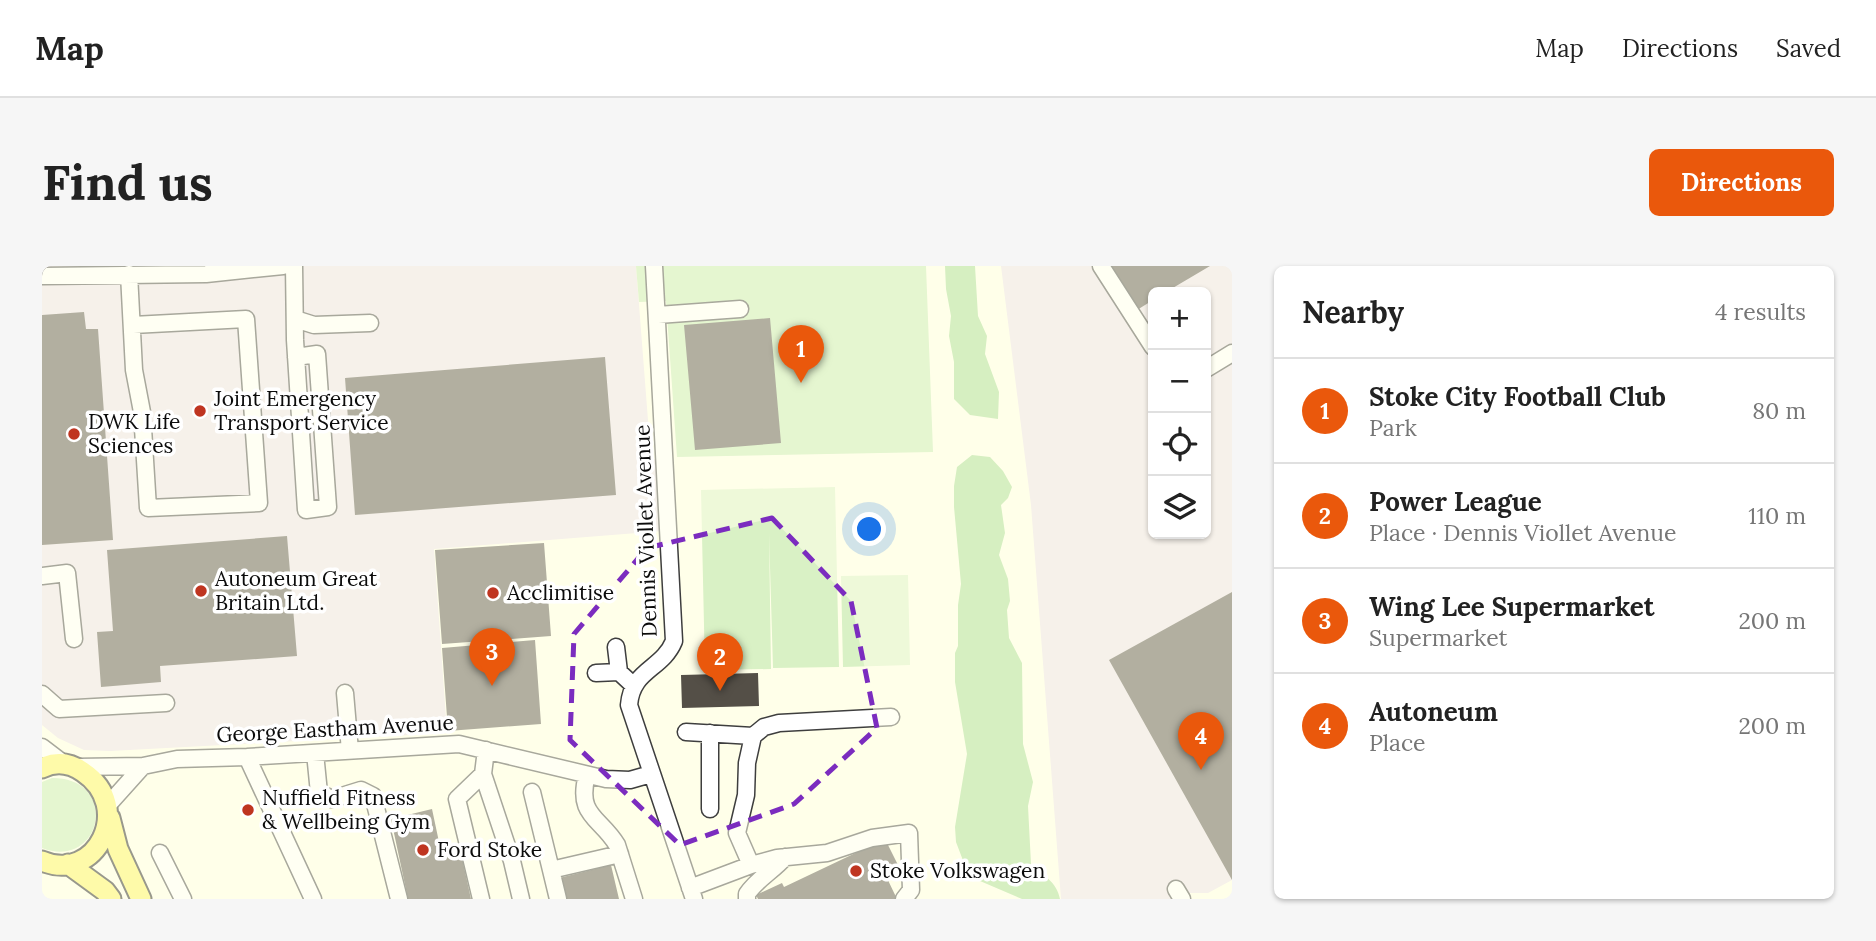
<!DOCTYPE html>
<meta charset="utf-8">
<style>
body{margin:0;font-family:Lora,serif;background:#f6f6f6;color:#222}
.controls{position:absolute;right:21px;top:21px;display:grid;overflow:hidden;border-radius:10px;box-shadow:0 2px 5px #0004}
.controls button{width:63px;height:63px;display:grid;place-items:center;padding:0;border:0;border-bottom:2px solid #e0e0e0;background:#fff;color:#222;font:35px sans-serif}
.you{position:absolute;left:828px;top:264px;width:24px;height:24px;margin:-18px;border:5px solid #fff;border-radius:50%;background:#1a73e8;box-shadow:0 0 0 10px #1a73e833}
.badge{display:grid;place-items:center;width:46px;height:46px;border-radius:50%;background:#ea580c;color:#fff;font-size:23px;font-weight:700}
.pin{position:absolute;translate:-50% -58px;filter:drop-shadow(0 2px 4px #0008)}
.pin::after{content:'';position:absolute;top:37px;width:24px;height:21px;background:inherit;clip-path:polygon(0 0,100% 0,50% 100%)}
.list{margin:0;padding:0;list-style:none}
h2{display:flex;justify-content:space-between;align-items:center;height:91px;margin:0;padding:0 28px;font-size:30px}
h2 small{font-size:23px;font-weight:400;color:#767676}
.list li{display:grid;grid-template-columns:46px 1fr auto;gap:21px;align-items:center;box-sizing:border-box;height:105px;padding:0 28px;border-top:2px solid #e0e0e0}
.list b{display:block;font-size:26px;white-space:nowrap}
.list p{margin:0;font-size:23px;white-space:nowrap;color:#767676}
.list em{font-size:23px;font-style:normal;color:#767676}
.icon{flex:none;width:38px;height:38px;fill:none;stroke:currentColor;stroke-width:2;stroke-linecap:round;stroke-linejoin:round}
.map{position:relative;flex:none;width:1190px;height:633px;overflow:hidden;border-radius:10px}
header{display:flex;align-items:center;gap:42px;box-sizing:border-box;height:98px;padding:0 35px;background:#fff;border-bottom:2px solid #e0e0e0}
header strong{font-size:33px}
nav{display:flex;gap:38px;margin-inline-start:auto;font-size:24px}
.intro{display:flex;align-items:center;justify-content:space-between;box-sizing:border-box;height:168px;padding:0 42px}
h1{margin:0;font-size:49px}
.button{padding:18px 32px;border-radius:10px;background:#ea580c;color:#fff;font-size:24px;font-weight:700}
main{display:flex;gap:42px;padding:0 42px}
aside{flex:1;background:#fff;border-radius:10px;box-shadow:0 2px 5px #0004}
.map>svg:first-child{display:block}
.industrial{fill:#ebdfea;fill-rule:evenodd}
.green{fill:#c5eab2}
.forest{fill:#a5db91}
.pitch{fill:#d9f1c5}
.building{fill:#544f47}
.lines{fill:none;stroke-linecap:round;stroke-linejoin:round}
.minor-casing{stroke:#3e3e3e;stroke-width:19}
.major-casing{stroke:#1c1c1c;stroke-width:23}
.minor{stroke:#fff;stroke-width:16}
.major{stroke:#fdf35b;stroke-width:19}
.marked{fill:none;stroke:#7b2cbf;stroke-width:5;stroke-dasharray:14 9;stroke-linejoin:round}
.poi-dot{fill:#bf3520;stroke:#fff;stroke-width:2.5}
.labels{text-anchor:middle;stroke-width:7;stroke-linejoin:round;paint-order:stroke}
.poi-label{font-size:21px;fill:#0b0b0b;stroke:#fff;text-anchor:start}
.street-label{font-size:21px;fill:#0b0b0b;stroke:#fff}
</style>
<header>
<strong>Map</strong>
<nav><a>Map</a><a>Directions</a><a>Saved</a></nav>
</header>
<div class="intro"><h1>Find us</h1><a class="button">Directions</a></div>
<main>
<div class="map">
<svg width="1190" height="633" viewBox="0 0 1190 633">
<rect width="100%" height="100%" fill="#ffffe9"/>
<!-- industrial -->
<path class="industrial" d="M 0,0 L 594,0 L 609,193 L 619,193 L 620,265 L 392,283 L 405,467 L 68,485 L 42,484 L 16,472 L 0,459 Z
M 959,0 L 1190,0 L 1190,614 L 1166,627 L 1148,627 L 1136,633 L 1019,633 L 989,239 ZM 1111,26 L 1164,26 L 1164,268 L 1111,268 Z"/>
<!-- green -->
<path class="green" d="M 594,0 L 884,0 L 891,186 L 635,191 L 624,35 L 597,36 Z
M 10,512 C 79,512 60,605 0,582 L 0,516 Z"/>
<!-- forest -->
<path class="forest" d="M 903,0 L 933,0 L 936,50 L 945,70 L 943,88 L 957,126 L 956,153 L 928,149 L 912,133 L 912,96 L 907,70 L 909,50 L 904,23 Z
M 930,189 L 948,191 L 961,205 L 970,221 L 966,232 L 959,239 L 963,267 L 957,289 L 966,313 L 968,335 L 965,344 L 967,372 L 980,397 L 981,478 L 991,516 L 986,540 L 989,598 C 1000,608 1015,616 1018,633 L 980,633 L 931,612 L 925,605 L 914,576 L 913,561 L 925,488 L 913,416 L 913,387 L 916,380 L 916,339 L 919,318 L 912,241 L 912,220 L 915,201 Z"/>
<!-- pitch -->
<path class="pitch" d="M 793,221 L 797,401 L 731,402 L 727,267 L 729,403 L 663,404 L 659,224 Z
M 866,309 L 868,399 L 801,401 L 799,310 Z"/>
<!-- building -->
<path class="building" d="M 1069,0 L 1168,0 L 1124,26 L 1111,26 L 1111,34 L 1095,44 Z
M 42,46 L 44,63 L 56,63 L 71,274 L 0,279 L 0,49 Z
M 728,52 L 739,177 L 653,184 L 642,59 Z
M 563,91 L 574,229 L 313,249 L 303,112 Z
M 245,270 L 255,390 L 118,400 L 119,416 L 59,421 L 55,366 L 71,365 L 65,284 Z
M 502,277 L 509,370 L 400,378 L 393,284 Z
M 1190,326 L 1190,614 L 1067,394 Z
M 493,374 L 499,458 L 406,465 L 400,382 Z
M 716,407 L 717,440 L 640,442 L 639,409 Z
M 390,543 L 397,576 L 405,575 L 411,594 L 420,592 L 429,633 L 366,633 L 349,553 Z
M 843,573 L 857,601 L 843,608 L 855,633 L 716,633 L 714,629 L 740,617 L 742,621 Z
M 569,599 L 577,633 L 522,633 L 517,612 Z"/>
<g class="lines">
<defs>
<path id="minor" d="M 252,0 L 253,74 L 264,244 L 286,241 L 275,88 L 254,91
M 612,0 L 632,375 C 620,404 590,403 587,439 L 652,633
M 1059,0 L 1111,81
M 87,8 L 92,104 L 100,146 L 106,242 L 217,237 L 204,53 L 91,59
M 0,10 L 164,8 L 241,0
M 616,49 L 698,43
M 253,53 L 272,59 L 328,57
M 1164,103 L 1190,87
M 0,310 L 25,307 L 32,373
M 574,381 L 577,406
M 554,407 L 577,406 L 591,419
M 303,427 L 308,485
M 0,428 L 17,443 L 124,437
M 644,466 L 711,470
M 0,481 L 21,497
M 444,484 L 441,508 L 470,595 L 479,633
M 273,487 L 277,527 L 290,533 L 319,524 L 331,530 L 357,633
M 205,491 L 271,633
M 35,501 L 101,500 L 135,493 L 205,491 L 417,478 L 564,513 L 588,514 L 609,508
M 545,509 C 534,550 558,551 575,579 L 592,633
M 490,526 L 509,604
M 66,539 L 101,500
M 668,543 L 668,467
M 118,587 L 141,633
M 709,599 L 695,567 L 704,529 L 705,497 L 711,470 L 722,461 L 737,457 L 849,451
M 648,622 L 709,599 L 735,592 L 785,587 L 830,572 L 867,567 L 869,624 L 862,633
M 1134,623 L 1140,633
M 439,633 L 415,533 L 441,508
M 516,633 L 509,604 L 578,588
M 705,633 L 705,628 C 715,613 731,605 743,591"/>
<path id="major" d="M 0,502 C 14,495 28,497 41,506 C 93,541 54,618 0,595
M 68,552 L 76,583 L 99,633
M 26,598 L 63,625 L 69,633"/>
</defs>
<!-- minor casing -->
<use href="#minor" class="minor-casing"/>
<!-- major casing -->
<use href="#major" class="major-casing"/>
<!-- minor -->
<use href="#minor" class="minor"/>
<!-- major -->
<use href="#major" class="major"/>
</g>
<!-- marked area -->
<path d="M0 0H1190V633H0ZM 730,252 L 809,335 L 835,462 L 752,538 L 638,579 L 528,474 L 532,368 L 605,282 Z" fill="#ffffe9" fill-opacity=".55" fill-rule="evenodd"/>
<path class="marked" d="M 730,252 L 809,335 L 835,462 L 752,538 L 638,579 L 528,474 L 532,368 L 605,282 Z"/>
<!-- markers -->
<g class="poi-dot">
<circle cx="158" cy="145" r="7"/>
<circle cx="32" cy="168" r="7"/>
<circle cx="159" cy="325" r="7"/>
<circle cx="451" cy="327" r="7"/>
<circle cx="206" cy="544" r="7"/>
<circle cx="381" cy="584" r="7"/>
<circle cx="814" cy="605" r="7"/>
</g>
<g class="labels">
<!-- poi labels -->
<g class="poi-label">
<text x="172" y="140">Joint Emergency<tspan x="172" dy="24">Transport Service</tspan></text>
<text x="46" y="163">DWK Life<tspan x="46" dy="24">Sciences</tspan></text>
<text x="173" y="320">Autoneum Great<tspan x="173" dy="24">Britain Ltd.</tspan></text>
<text x="465" y="334">Acclimitise</text>
<text x="220" y="539">Nuffield Fitness<tspan x="220" dy="24">&amp; Wellbeing Gym</tspan></text>
<text x="395" y="591">Ford Stoke</text>
<text x="828" y="612">Stoke Volkswagen</text>
</g>
<!-- street labels -->
<g class="street-label">
<text transform="translate(604 265) rotate(-92)" y="7">Dennis Viollet Avenue</text>
<text transform="translate(293 463) rotate(-3)" y="7">George Eastham Avenue</text>
</g>
</g>
</svg>
<div class="controls">
<button>+</button>
<button>−</button>
<button><svg class="icon" aria-label="locate" viewBox="0 0 24 24"><circle cx="12" cy="12" r="6"/><path d="M12 2v4M12 18v4M2 12h4M18 12h4"/></svg></button>
<button><svg class="icon" aria-label="layers" viewBox="0 0 24 24"><path d="M12 4l9 5-9 5-9-5zM3 14l9 5 9-5"/></svg></button>
</div>
<div class="you"></div>
<div class="pin badge" style="left:759px;top:117px">1</div>
<div class="pin badge" style="left:678px;top:425px">2</div>
<div class="pin badge" style="left:450px;top:420px">3</div>
<div class="pin badge" style="left:1159px;top:504px">4</div>
</div>
<aside>
<h2>Nearby<small>4 results</small></h2>
<ul class="list">
<li><span class="badge">1</span><div><b>Stoke City Football Club</b><p>Park</p></div><em>80 m</em></li>
<li><span class="badge">2</span><div><b>Power League</b><p>Place · Dennis Viollet Avenue</p></div><em>110 m</em></li>
<li><span class="badge">3</span><div><b>Wing Lee Supermarket</b><p>Supermarket</p></div><em>200 m</em></li>
<li><span class="badge">4</span><div><b>Autoneum</b><p>Place</p></div><em>200 m</em></li>
</ul>
</aside>
</main>
